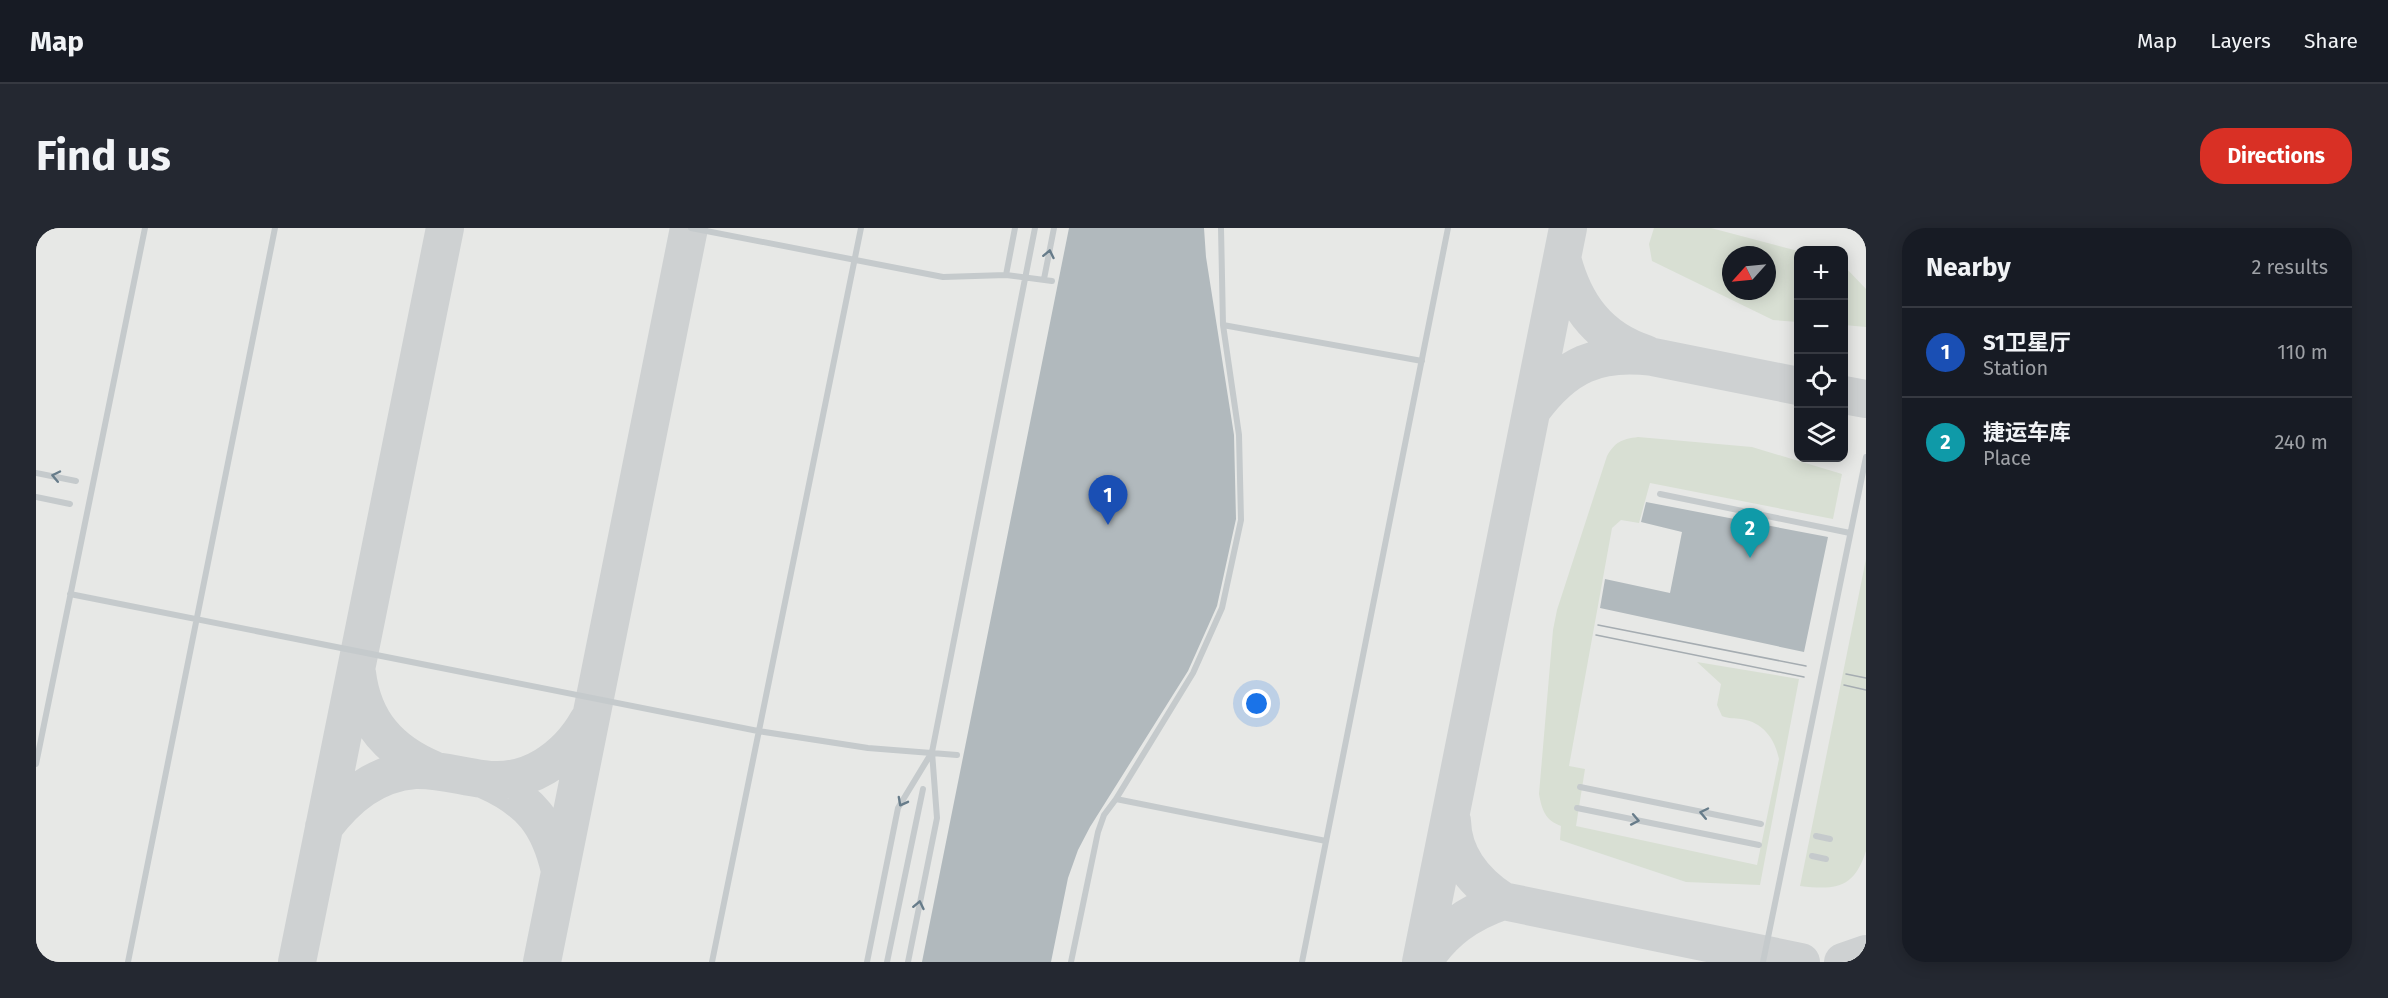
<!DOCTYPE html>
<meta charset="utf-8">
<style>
body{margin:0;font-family:"Fira Sans","Noto Sans SC",sans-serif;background:#242831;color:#f1f3f6}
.controls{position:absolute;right:18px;top:18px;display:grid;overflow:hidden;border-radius:12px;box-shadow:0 3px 15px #0003}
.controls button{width:54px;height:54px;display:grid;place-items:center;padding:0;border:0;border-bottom:2px solid #363941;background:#171b24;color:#f1f3f6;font:30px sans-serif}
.compass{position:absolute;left:1686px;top:18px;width:54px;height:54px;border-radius:50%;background:#171b24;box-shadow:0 3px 15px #0003;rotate:243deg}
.you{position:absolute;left:1221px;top:476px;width:21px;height:21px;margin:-15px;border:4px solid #fff;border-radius:50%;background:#1a73e8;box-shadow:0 0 0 9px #1a73e833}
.badge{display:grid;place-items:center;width:39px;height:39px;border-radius:50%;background:#d93025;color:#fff;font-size:20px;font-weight:700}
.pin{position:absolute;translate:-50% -50px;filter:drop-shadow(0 2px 3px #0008)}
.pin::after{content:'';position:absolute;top:32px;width:21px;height:18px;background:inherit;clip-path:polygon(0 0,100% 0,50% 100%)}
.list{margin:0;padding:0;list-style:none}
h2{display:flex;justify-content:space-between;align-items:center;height:78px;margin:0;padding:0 24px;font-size:26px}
h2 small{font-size:20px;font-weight:400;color:#9ea1a6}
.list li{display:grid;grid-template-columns:39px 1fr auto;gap:18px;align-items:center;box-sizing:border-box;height:90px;padding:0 24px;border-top:2px solid #363941}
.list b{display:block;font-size:22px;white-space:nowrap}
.list p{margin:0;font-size:20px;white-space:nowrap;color:#9ea1a6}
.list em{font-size:20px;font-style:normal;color:#9ea1a6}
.icon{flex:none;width:33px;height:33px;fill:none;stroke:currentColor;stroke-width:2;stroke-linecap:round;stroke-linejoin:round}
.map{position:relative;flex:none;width:1830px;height:734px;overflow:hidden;border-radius:24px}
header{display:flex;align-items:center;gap:36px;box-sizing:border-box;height:84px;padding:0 30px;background:#171b24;border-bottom:2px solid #363941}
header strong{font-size:28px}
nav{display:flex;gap:33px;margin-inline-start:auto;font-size:21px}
.intro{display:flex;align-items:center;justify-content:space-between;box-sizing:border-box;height:144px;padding:0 36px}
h1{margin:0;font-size:42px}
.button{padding:15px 27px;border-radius:24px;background:#d93025;color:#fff;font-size:21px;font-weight:700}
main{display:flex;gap:36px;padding:0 36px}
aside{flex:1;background:#171b24;border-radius:24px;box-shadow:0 3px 15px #0003}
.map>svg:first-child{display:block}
.built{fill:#e7e8e6;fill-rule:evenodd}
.green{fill:#d8dfd3;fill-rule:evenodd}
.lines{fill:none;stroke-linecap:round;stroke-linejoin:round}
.taxiway{stroke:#ced1d2;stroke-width:38}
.building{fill:#b1b9bd}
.service{stroke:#c5cacc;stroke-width:6}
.tram{stroke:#a5acb1;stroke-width:1.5}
.oneway{stroke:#677c8a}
</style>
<header>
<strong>Map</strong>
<nav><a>Map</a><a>Layers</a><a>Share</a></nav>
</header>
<div class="intro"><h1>Find us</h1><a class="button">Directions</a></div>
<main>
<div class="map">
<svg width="1830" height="734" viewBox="0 0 1830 734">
<rect width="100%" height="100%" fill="#f6f6f2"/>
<!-- built -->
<path class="built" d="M 0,0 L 1830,0 L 1830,734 L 0,734 ZM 1762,22 L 1808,22 L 1808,230 L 1762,230 ZM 1695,27 L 1731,27 L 1731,63 L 1695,63 Z"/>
<!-- green -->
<path class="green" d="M 1618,0 L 1675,0 L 1762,23 L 1762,94 L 1737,92 L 1616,33 L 1613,16 ZM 1695,27 L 1731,27 L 1731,63 L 1695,63 Z
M 1808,38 L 1830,61 L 1830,99 L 1808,97 Z
M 1602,209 L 1716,219 L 1806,246 L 1797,291 L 1614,255 L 1603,295 L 1585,292 L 1576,300 L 1533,538 L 1549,541 L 1540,598 L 1721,637 L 1743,531 C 1739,511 1727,494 1705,491 C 1699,490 1693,491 1686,488 L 1681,477 L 1685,456 L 1661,434 L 1763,451 L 1724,657 L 1650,654 L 1524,612 L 1525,598 C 1509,592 1506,582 1503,566 L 1517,402 L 1521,382 L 1571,228 C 1579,214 1586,211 1602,209 Z
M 1830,331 L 1830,623 C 1818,661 1799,662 1764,658 Z"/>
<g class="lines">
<!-- taxiway -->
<path class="taxiway" d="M 1526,30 C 1538,77 1563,111 1610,126
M 1808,167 L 1830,171
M 1496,182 C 1529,137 1562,122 1617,129 L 1762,158
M 321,445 C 327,494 354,524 398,542
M 449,552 C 494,572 513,595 524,643
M 1416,593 C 1417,628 1438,654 1467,673 L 1765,734
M 288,599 C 311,569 339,545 379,542 C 402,541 424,548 447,551 C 492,558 531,530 552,493
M 261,734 L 409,0
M 506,734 L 653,0
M 1385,734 L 1532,0
M 1387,734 C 1407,703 1432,685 1467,673
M 1807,734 L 1830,726"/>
</g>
<!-- building -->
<path class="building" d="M 1033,0 L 1168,0 L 1170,29 L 1198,207 L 1200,291 L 1181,378 L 1152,443 L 1054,599 L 1042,622 L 1032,650 L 1015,734 L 886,734 Z
M 1610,274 L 1792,309 L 1768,424 L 1564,380 L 1569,351 L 1634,365 L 1646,304 L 1605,294 Z"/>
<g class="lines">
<!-- service -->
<path class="service" d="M 655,0 L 907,49 L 970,47 L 1016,53
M 970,47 L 979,0
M 1008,51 L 1018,0
M 1187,97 L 1386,133
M 0,245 L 40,253
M 1624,266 L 1814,305
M 0,269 L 34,276
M 34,366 L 722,503 L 832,520 L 921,527
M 0,536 L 109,0
M 1544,559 L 1725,596
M 1080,571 L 1290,613
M 1541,580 L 1723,617
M 1780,608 L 1794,611
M 1776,628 L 1790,631
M 92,734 L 239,0
M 676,734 L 825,0
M 831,734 L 862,580 L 896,524
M 851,734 L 887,561
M 872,734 L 901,590 L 896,524 L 999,0
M 1035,734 L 1062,604 L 1068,587 L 1080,571 L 1157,445 L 1186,380 L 1205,292 L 1203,207 L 1187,97 L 1185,0
M 1266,734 L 1412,0
M 1727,734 L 1830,229"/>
<!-- tram -->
<path class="tram" d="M 1562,397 L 1770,438
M 1560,407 L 1768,449
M 1810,446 L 1830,450
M 1808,457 L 1830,462"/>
</g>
<!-- one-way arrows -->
<defs><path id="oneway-chevron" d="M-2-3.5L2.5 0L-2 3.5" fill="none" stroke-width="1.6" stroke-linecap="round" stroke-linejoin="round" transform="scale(1.5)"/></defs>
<g class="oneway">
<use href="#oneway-chevron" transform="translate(1013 26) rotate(-78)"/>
<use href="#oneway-chevron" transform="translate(20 248) rotate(-168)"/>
<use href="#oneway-chevron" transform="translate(866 574) rotate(118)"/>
<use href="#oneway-chevron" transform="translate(1668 585) rotate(-168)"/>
<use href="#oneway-chevron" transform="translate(1599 592) rotate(11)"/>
<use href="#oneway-chevron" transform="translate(883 677) rotate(-78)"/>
</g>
</svg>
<div class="controls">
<button>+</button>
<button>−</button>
<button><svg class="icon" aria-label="locate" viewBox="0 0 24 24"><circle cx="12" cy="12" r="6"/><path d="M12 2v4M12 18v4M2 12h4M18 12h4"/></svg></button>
<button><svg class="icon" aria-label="layers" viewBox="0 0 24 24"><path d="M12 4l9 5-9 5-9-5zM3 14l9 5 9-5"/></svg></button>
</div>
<svg class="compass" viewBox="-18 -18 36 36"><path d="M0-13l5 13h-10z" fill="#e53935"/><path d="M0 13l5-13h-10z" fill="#9ea1a6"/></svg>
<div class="you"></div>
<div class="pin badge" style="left:1072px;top:297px;background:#1a4fb4">1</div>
<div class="pin badge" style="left:1714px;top:330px;background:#0f9aa8">2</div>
</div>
<aside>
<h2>Nearby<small>2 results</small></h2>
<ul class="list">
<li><span class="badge" style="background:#1a4fb4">1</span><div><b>S1卫星厅</b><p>Station</p></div><em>110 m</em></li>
<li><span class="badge" style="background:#0f9aa8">2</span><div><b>捷运车库</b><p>Place</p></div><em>240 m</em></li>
</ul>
</aside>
</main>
